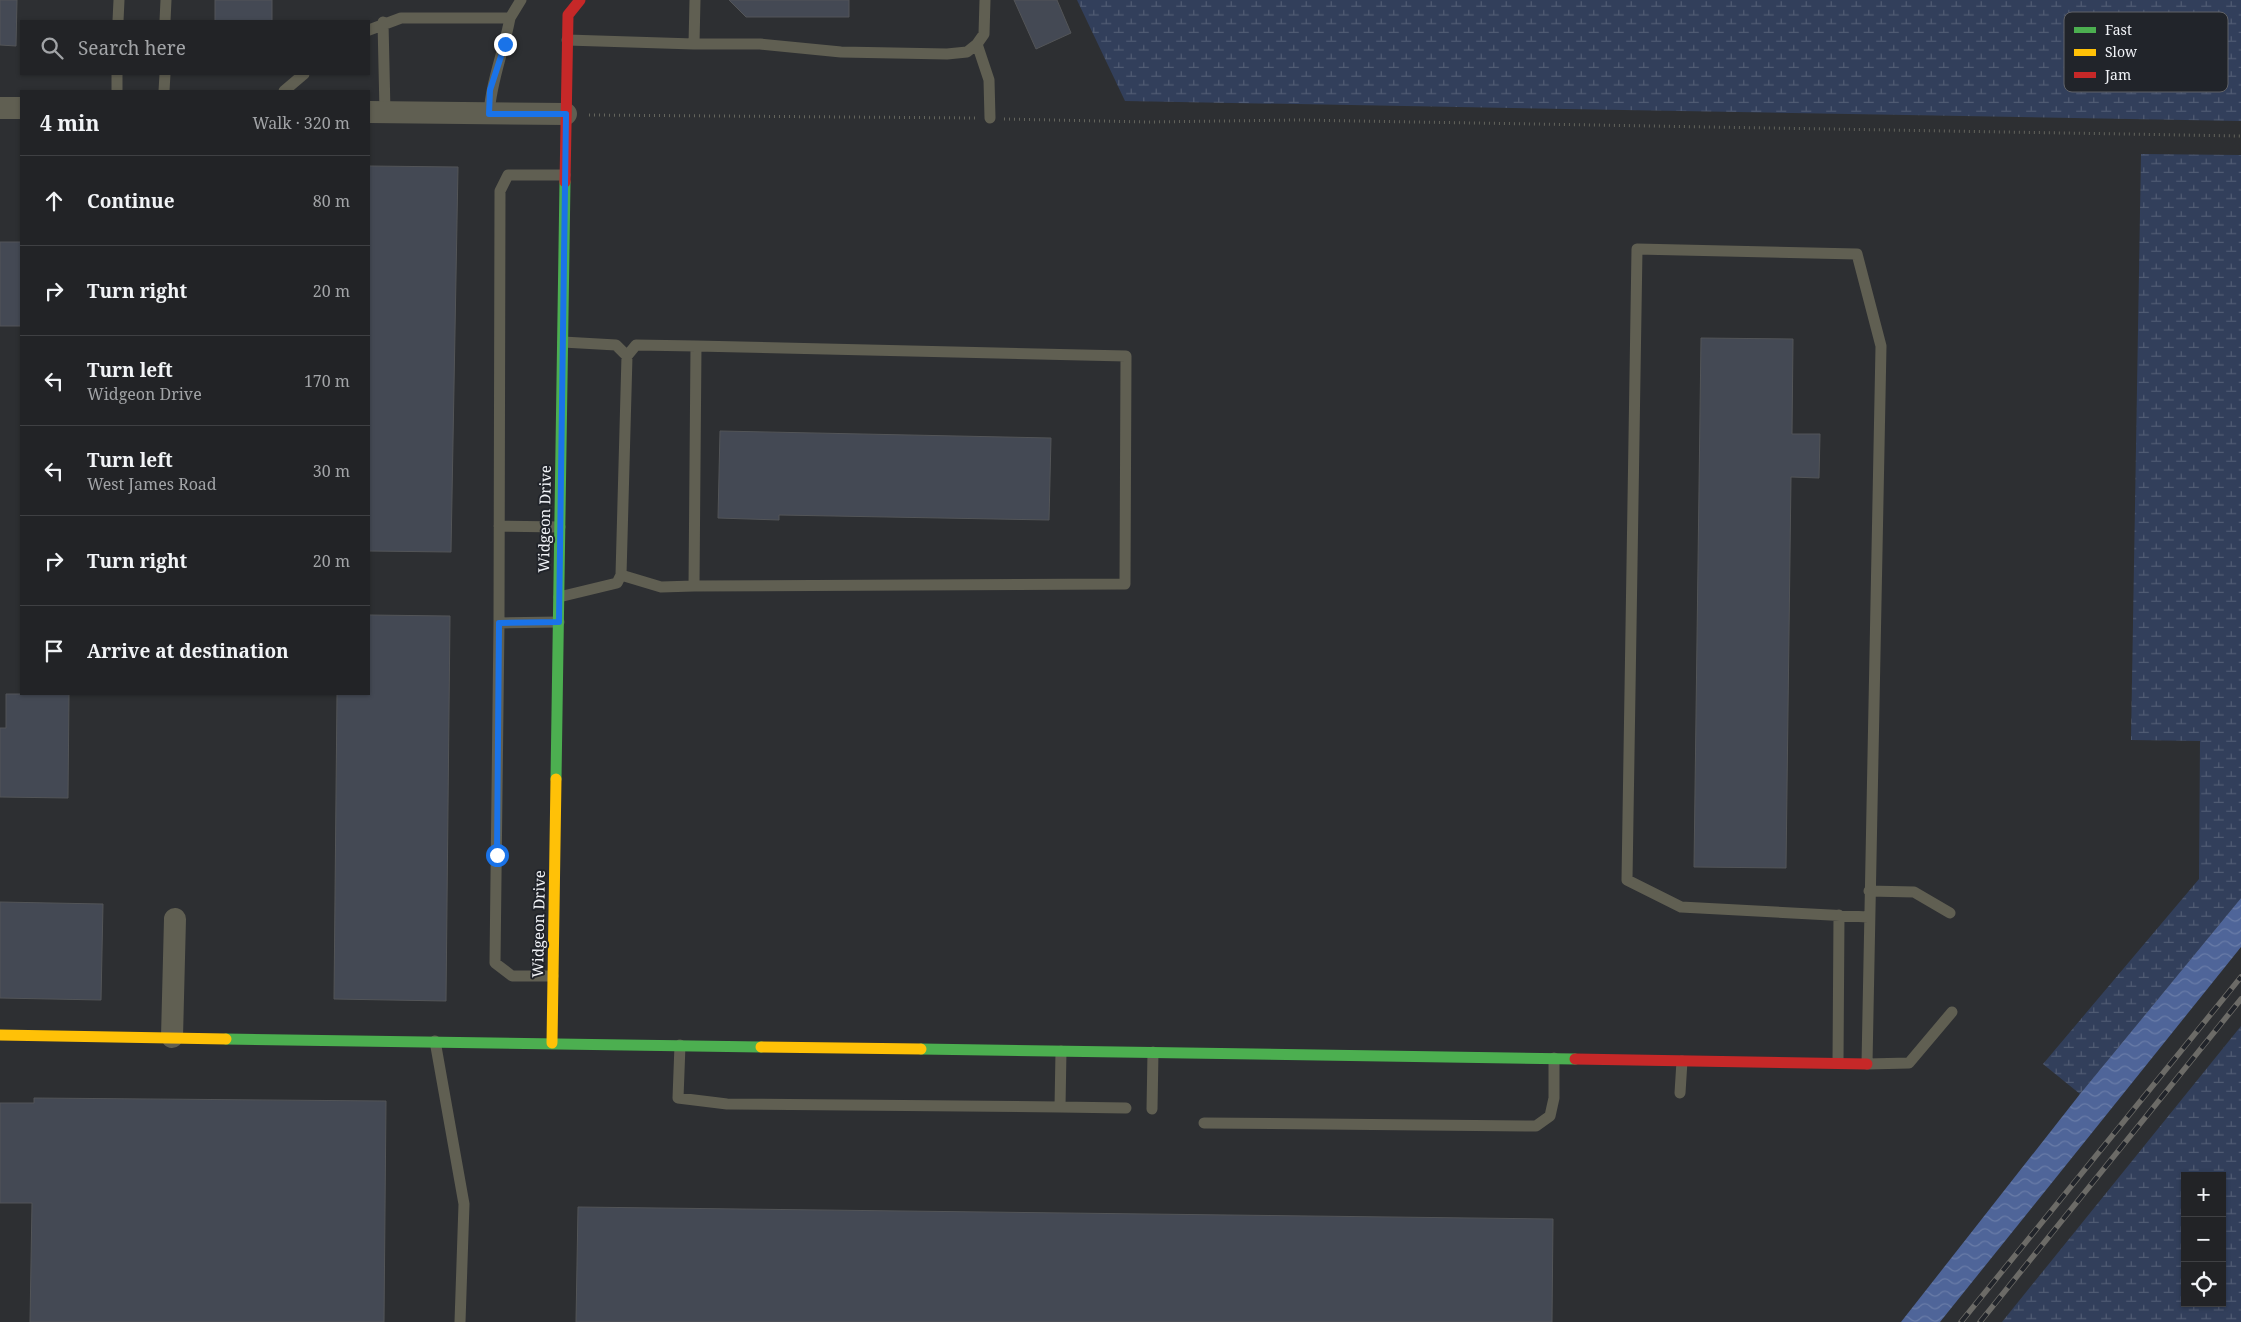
<!DOCTYPE html>
<meta charset="utf-8">
<style>
body{margin:0;font-family:"Noto Serif",serif;background:#2e2f32;color:#f1f3f6}
.controls{position:absolute;right:15px;bottom:15px;display:grid;overflow:hidden;border-radius:0px;box-shadow:0 1px 4px #0004}
.controls button{width:45px;height:45px;display:grid;place-items:center;padding:0;border:0;border-bottom:1px solid #3f4043;background:#222326;color:#f1f3f6;font:25px sans-serif}
.stop{position:absolute;width:15px;height:15px;margin:-11px;border:4px solid #1a73e8;border-radius:50%;background:#fff}
.stop.end{background:#1a73e8;border-color:#fff;box-shadow:0 1px 5px #0008}
.list{margin:0;padding:0;list-style:none}
h2{display:flex;justify-content:space-between;align-items:center;height:65px;margin:0;padding:0 20px;font-size:21px}
h2 small{font-size:16px;font-weight:400;color:#a2a4a7}
.list li{display:grid;grid-template-columns:32px 1fr auto;gap:15px;align-items:center;box-sizing:border-box;height:90px;padding:0 20px;border-top:1px solid #3f4043}
.list b{display:block;font-size:19px;white-space:nowrap}
.list p{margin:0;font-size:16px;white-space:nowrap;color:#a2a4a7}
.list em{font-size:16px;font-style:normal;color:#a2a4a7}
.icon{flex:none;width:28px;height:28px;fill:none;stroke:currentColor;stroke-width:2;stroke-linecap:round;stroke-linejoin:round}
.map{position:relative;flex:none;width:2241px;height:1322px;overflow:hidden}
.search{position:absolute;background:#222326;box-shadow:0 1px 4px #0004;left:20px;top:20px;width:350px;height:55px;display:flex;align-items:center;gap:12px;box-sizing:border-box;padding:0 18px;border-radius:0px;color:#a2a4a7;font-size:19px}
.panel{position:absolute;background:#222326;box-shadow:0 1px 4px #0004;left:20px;top:90px;width:350px;height:605px;border-radius:0px}
.map>svg:first-child{display:block}
.wetland{fill:url(#wetland-marsh);fill-rule:evenodd}
.water{fill:url(#water-waves)}
.building{fill:#444954;stroke:#535558}
.lines{fill:none;stroke-linecap:round;stroke-linejoin:round}
.path{stroke:#63645c;stroke-width:3;stroke-dasharray:1 4;stroke-linecap:butt}
.lane{stroke:#605f52;stroke-width:11}
.street{stroke:#605f52;stroke-width:22}
.fast{stroke:#4caf50;stroke-width:11}
.slow{stroke:#ffc107;stroke-width:11}
.jam{stroke:#c62828;stroke-width:11}
.rail-casing{stroke:#6c6b67;stroke-width:5.5}
.rail{stroke:#21242a;stroke-width:4;stroke-dasharray:11;stroke-linecap:butt}
.route{stroke:#1a73e8;stroke-width:6}
.labels{text-anchor:middle;stroke-width:4;stroke-linejoin:round;paint-order:stroke}
.street-label{font-size:15px;fill:#f2f4f8;stroke:#21242a}
.key{fill:#21242a;stroke:#606268;stroke-width:1}
.key-label{font-size:14px;fill:#f2f4f8}
</style>
<div class="map">
<svg width="2241" height="1322" viewBox="0 0 2241 1322">
<defs>
<pattern id="wetland-marsh" width="20" height="14" patternUnits="userSpaceOnUse" patternTransform="scale(1.25)"><rect width="20" height="14" fill="#323f5b"/><path d="M1 5h8M5 5V1M11 12h8M15 12V8" fill="none" stroke="#505b73"/></pattern>
<pattern id="water-waves" width="16" height="10" patternUnits="userSpaceOnUse" patternTransform="scale(1.25)"><rect width="16" height="10" fill="#4f6599"/><path d="M0 5q4-4 8 0t8 0" fill="none" stroke="#697ca8"/></pattern>
</defs>
<rect width="100%" height="100%" fill="#2d2f32"/>
<!-- wetland -->
<path class="wetland" d="M 1077,0 L 2241,0 L 2241,121 L 1125,101 Z
M 2141,154 L 2241,155 L 2241,898 L 2080,1094 L 2043,1064 L 2199,879 L 2200,741 L 2131,740 Z
M 2241,1026 L 2241,1322 L 2002,1322 ZM 2185,1176 L 2222,1176 L 2222,1303 L 2185,1303 Z"/>
<!-- water -->
<path class="water" d="M 2241,898 L 2241,947 L 1940,1322 L 1901,1322 L 2080,1094 Z"/>
<!-- building -->
<path class="building" d="M 0,0 L 17,0 L 16,46 L 0,45 Z
M 215,0 L 272,0 L 272,21 L 215,21 Z
M 729,0 L 849,0 L 849,17 L 746,17 Z
M 1014,0 L 1057,0 L 1071,33 L 1036,49 Z
M 369,166 L 458,167 L 451,552 L 369,551 Z
M 0,242 L 21,242 L 21,326 L 0,326 Z
M 1701,338 L 1793,339 L 1792,434 L 1820,434 L 1819,478 L 1791,477 L 1786,868 L 1694,867 Z
M 720,431 L 1051,438 L 1049,520 L 779,515 L 779,520 L 718,518 Z
M 369,615 L 450,616 L 446,1001 L 334,999 L 337,694 L 369,694 Z
M 6,694 L 69,694 L 68,798 L 0,797 L 0,728 L 6,728 Z
M 0,902 L 103,904 L 101,1000 L 0,998 Z
M 34,1098 L 386,1101 L 384,1322 L 30,1322 L 32,1203 L 0,1203 L 0,1103 L 34,1103 Z
M 578,1207 L 1553,1219 L 1552,1322 L 576,1322 Z"/>
<g class="lines">
<!-- path -->
<path class="path" d="M 589,115 L 976,118
M 1004,119 L 1147,122 L 1298,120 L 2241,136"/>
<!-- lane -->
<path class="lane" d="M 510,18 L 521,0
M 118,21 L 119,0
M 165,21 L 166,0
M 383,22 L 385,112
M 369,30 L 401,18 L 510,18 C 504,51 491,81 489,114
M 567,40 L 694,44 L 695,0
M 694,44 L 760,44 L 841,52 L 947,54 L 967,52 L 977,44 L 984,34 L 985,0
M 977,44 L 989,80 L 990,118
M 117,91 L 117,74
M 164,91 L 165,74
M 284,91 L 304,74
M 499,526 L 560,527
M 621,575 L 661,587 L 694,586 L 696,346 L 636,345 L 627,356
M 694,586 L 1125,584 L 1126,356 L 696,346
M 559,597 L 617,583 L 621,575 L 627,356 L 616,345 L 563,342
M 499,623 L 559,622
M 1869,891 L 1914,892 L 1950,913
M 1868,917 L 1681,907 L 1627,880 L 1637,249 L 1857,254 L 1881,346 L 1867,1064 L 1909,1063 L 1952,1012
M 553,976 L 512,976 L 495,963 L 499,623 L 500,191 L 508,175 L 565,175
M 435,1041 L 464,1204 L 460,1322
M 680,1045 L 678,1098 L 727,1104 L 1060,1107 L 1061,1051
M 1838,1063 L 1839,915
M 1680,1093 L 1682,1061
M 1060,1107 L 1126,1108
M 1152,1109 L 1153,1052
M 1204,1123 L 1536,1126 L 1550,1116 L 1554,1098 L 1554,1058"/>
<!-- street -->
<path class="street" d="M 0,108 L 21,108
M 369,112 L 566,114
M 172,1037 L 175,919"/>
<!-- fast -->
<path class="fast" d="M 556,779 L 565,182
M 226,1039 L 761,1047
M 921,1049 L 1575,1059"/>
<!-- slow -->
<path class="slow" d="M 0,1035 L 226,1039
M 552,1043 L 556,779
M 761,1047 L 921,1049"/>
<!-- jam -->
<path class="jam" d="M 565,182 L 568,15 L 580,0
M 1575,1059 L 1867,1064"/>
<defs>
<path id="rail" d="M 1961,1322 L 2241,977
M 1980,1322 L 2241,999"/>
</defs>
<!-- rail casing -->
<use href="#rail" class="rail-casing"/>
<!-- rail -->
<use href="#rail" class="rail"/>
</g>
<g class="lines">
<!-- route -->
<path class="route" d="M 497,855 L 499,623 L 559,622 L 566,114 L 489,114 L 490,90 L 505,44"/>
</g>
<g class="labels">
<!-- street labels -->
<g class="street-label">
<text transform="translate(545 519) rotate(-89)" y="5">Widgeon Drive</text>
<text transform="translate(539 924) rotate(-89)" y="5">Widgeon Drive</text>
</g>
</g>
<!-- legend -->
<rect x="2064" y="12" width="164" height="80" rx="8" class="key"/>
<rect x="2074" y="27" width="22" height="6" fill="#4caf50"/>
<rect x="2074" y="49" width="22" height="7" fill="#ffc107"/>
<rect x="2074" y="72" width="22" height="6" fill="#c62828"/>
<g class="key-label">
<text x="2105" y="35">Fast</text>
<text x="2105" y="57">Slow</text>
<text x="2105" y="80">Jam</text>
</g>
</svg>
<div class="controls">
<button>+</button>
<button>−</button>
<button><svg class="icon" aria-label="locate" viewBox="0 0 24 24"><circle cx="12" cy="12" r="6"/><path d="M12 2v4M12 18v4M2 12h4M18 12h4"/></svg></button>
</div>
<div class="stop" style="left:497px;top:855px"></div>
<div class="stop end" style="left:505px;top:44px"></div>
<div class="search"><svg class="icon" aria-label="search" viewBox="0 0 24 24"><circle cx="10" cy="10" r="6"/><path d="M15 15l6 6"/></svg>Search here</div>
<section class="panel">
<h2>4 min<small>Walk · 320 m</small></h2>
<ul class="list">
<li><svg class="icon" aria-label="ahead" viewBox="0 0 24 24"><path d="M12 20V5M6 11l6-6 6 6"/></svg><div><b>Continue</b></div><em>80 m</em></li>
<li><svg class="icon" aria-label="right" viewBox="0 0 24 24"><path d="M7 20v-9h11M14 6l5 5-5 5"/></svg><div><b>Turn right</b></div><em>20 m</em></li>
<li><svg class="icon" aria-label="left" viewBox="0 0 24 24"><path d="M17 20v-9H6M10 6l-5 5 5 5"/></svg><div><b>Turn left</b><p>Widgeon Drive</p></div><em>170 m</em></li>
<li><svg class="icon" aria-label="left" viewBox="0 0 24 24"><path d="M17 20v-9H6M10 6l-5 5 5 5"/></svg><div><b>Turn left</b><p>West James Road</p></div><em>30 m</em></li>
<li><svg class="icon" aria-label="right" viewBox="0 0 24 24"><path d="M7 20v-9h11M14 6l5 5-5 5"/></svg><div><b>Turn right</b></div><em>20 m</em></li>
<li><svg class="icon" aria-label="arrive" viewBox="0 0 24 24"><path d="M6 21V4h12l-3 4 3 4H6"/></svg><div><b>Arrive at destination</b></div></li>
</ul>
</section>
</div>
